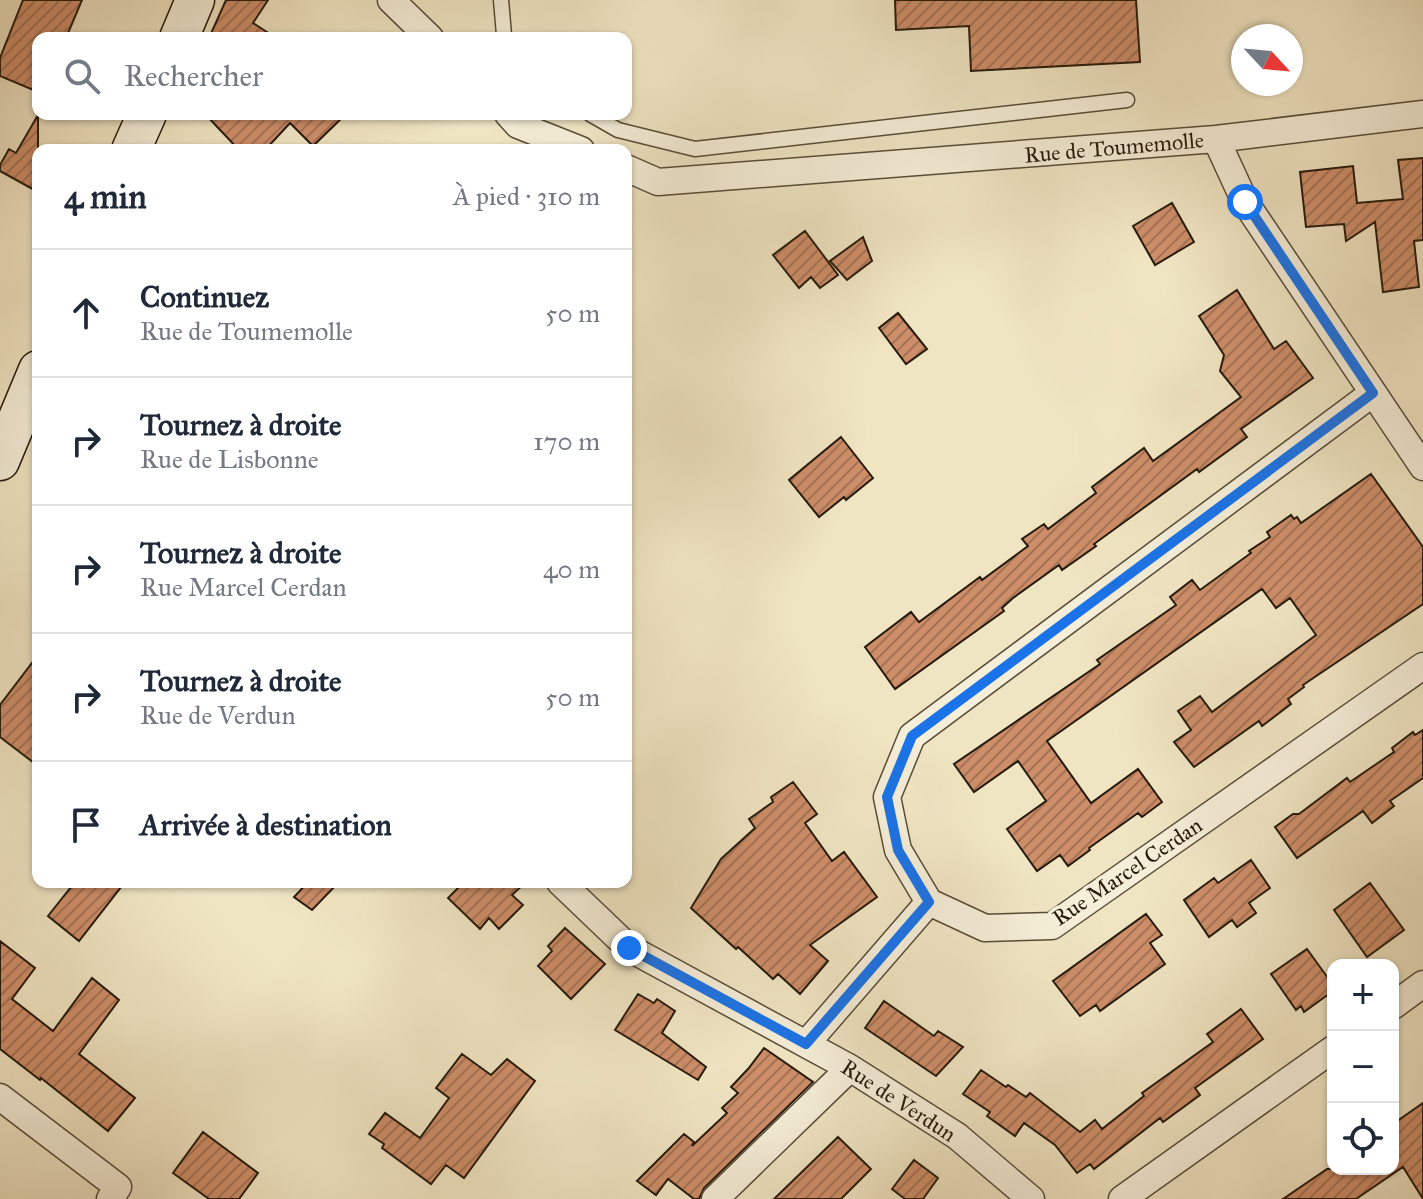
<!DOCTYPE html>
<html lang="fr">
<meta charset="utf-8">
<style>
body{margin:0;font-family:"IM FELL Great Primer",serif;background:#f6f6f7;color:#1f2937}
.controls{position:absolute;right:24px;bottom:24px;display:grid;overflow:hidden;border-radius:16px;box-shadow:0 2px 6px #0004}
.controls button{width:72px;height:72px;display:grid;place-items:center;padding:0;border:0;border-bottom:2px solid #e0e1e3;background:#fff;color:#1f2937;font:40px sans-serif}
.compass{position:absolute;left:1231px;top:24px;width:72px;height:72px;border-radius:50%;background:#fff;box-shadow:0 2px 6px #0004;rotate:116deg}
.stop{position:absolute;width:24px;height:24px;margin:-18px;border:6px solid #1a73e8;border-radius:50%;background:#fff}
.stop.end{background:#1a73e8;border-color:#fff;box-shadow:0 2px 8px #0008}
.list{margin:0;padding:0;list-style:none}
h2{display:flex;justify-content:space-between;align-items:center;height:104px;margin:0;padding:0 32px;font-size:34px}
h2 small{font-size:26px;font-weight:400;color:#747a83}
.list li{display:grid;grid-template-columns:52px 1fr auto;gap:24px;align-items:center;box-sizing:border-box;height:128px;padding:0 32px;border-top:2px solid #e0e1e3}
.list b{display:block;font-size:30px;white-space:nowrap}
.list p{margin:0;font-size:26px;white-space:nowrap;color:#747a83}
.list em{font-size:26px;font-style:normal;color:#747a83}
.icon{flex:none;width:44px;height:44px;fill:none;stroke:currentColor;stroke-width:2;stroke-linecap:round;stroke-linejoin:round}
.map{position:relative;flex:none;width:1423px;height:1199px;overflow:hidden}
.search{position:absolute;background:#fff;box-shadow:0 2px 6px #0004;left:32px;top:32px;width:600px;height:88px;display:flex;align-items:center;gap:20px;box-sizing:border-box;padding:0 28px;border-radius:16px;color:#747a83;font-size:30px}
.panel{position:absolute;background:#fff;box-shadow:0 2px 6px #0004;left:32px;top:144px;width:600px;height:744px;border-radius:16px}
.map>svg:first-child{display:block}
.building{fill:url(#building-hatch);stroke:#261a0a;stroke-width:2}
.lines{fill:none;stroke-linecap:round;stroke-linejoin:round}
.service-casing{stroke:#584d38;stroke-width:17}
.minor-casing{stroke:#584d38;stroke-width:29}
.secondary-casing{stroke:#261a0a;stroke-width:41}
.service{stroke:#f5eed8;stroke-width:14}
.minor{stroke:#f5eed8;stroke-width:26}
.secondary{stroke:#f5eed8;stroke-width:38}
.route{stroke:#1a73e8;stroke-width:10}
.labels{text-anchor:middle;stroke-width:7;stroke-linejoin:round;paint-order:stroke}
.street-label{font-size:22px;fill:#261a0a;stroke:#f5eed8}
</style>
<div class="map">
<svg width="1423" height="1199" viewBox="0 0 1423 1199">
<defs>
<pattern id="building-hatch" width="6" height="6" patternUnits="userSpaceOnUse" patternTransform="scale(2)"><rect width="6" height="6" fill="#cd8e69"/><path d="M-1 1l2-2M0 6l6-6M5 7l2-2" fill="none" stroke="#a67355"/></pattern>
</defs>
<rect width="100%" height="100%" fill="#f0e5c3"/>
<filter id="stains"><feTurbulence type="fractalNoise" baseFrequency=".0025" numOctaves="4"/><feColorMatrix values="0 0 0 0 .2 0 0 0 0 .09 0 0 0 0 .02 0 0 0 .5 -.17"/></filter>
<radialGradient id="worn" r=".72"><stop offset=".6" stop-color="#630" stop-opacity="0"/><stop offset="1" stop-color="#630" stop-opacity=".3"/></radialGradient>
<!-- building -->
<path class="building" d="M 23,0 L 82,0 L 66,38 L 38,38 L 38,92 L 0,76 L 0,58 Z
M 226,0 L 268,0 L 253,23 L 276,38 L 209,38 Z
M 895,0 L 1136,0 L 1140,62 L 971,71 L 969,26 L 896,30 Z
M 205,114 L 346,114 L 313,146 L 290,123 L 265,150 L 239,150 Z
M 38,115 L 38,192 L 0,171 L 0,165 L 9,149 L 16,153 Z
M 1423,158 L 1423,240 L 1414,241 L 1419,287 L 1383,292 L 1375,222 L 1346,241 L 1344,224 L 1306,227 L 1300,172 L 1353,166 L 1357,203 L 1403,199 L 1398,160 Z
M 1172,203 L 1194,242 L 1155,265 L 1133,226 Z
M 805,231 L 838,275 L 820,288 L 811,277 L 799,288 L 773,255 Z
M 863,237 L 872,261 L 847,280 L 830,261 Z
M 1237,290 L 1274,349 L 1286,341 L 1313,378 L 1241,429 L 1247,437 L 1199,472 L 1197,469 L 1094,544 L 1096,546 L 1062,570 L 1059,565 L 1013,598 L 1002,608 L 1004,611 L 895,689 L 865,647 L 911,612 L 919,622 L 980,577 L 982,580 L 1028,546 L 1022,539 L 1044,524 L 1048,529 L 1096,493 L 1092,487 L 1144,448 L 1153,461 L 1241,397 L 1220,371 L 1224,355 L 1199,316 Z
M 898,313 L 927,349 L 906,364 L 879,328 Z
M 841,437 L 873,478 L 846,500 L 844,497 L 819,517 L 789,480 Z
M 1371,474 L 1423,547 L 1423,604 L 1303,685 L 1304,687 L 1288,699 L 1291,704 L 1262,726 L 1259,721 L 1194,767 L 1174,742 L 1191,730 L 1178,711 L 1200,696 L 1212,712 L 1316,635 L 1290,598 L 1276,608 L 1262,589 L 1047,741 L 1091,803 L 1138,769 L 1162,802 L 1142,817 L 1138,813 L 1089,848 L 1090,850 L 1068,866 L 1060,855 L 1037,871 L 1007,829 L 1046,801 L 1018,761 L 974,792 L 954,764 L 1100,664 L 1097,660 L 1176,605 L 1170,597 L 1192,580 L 1200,590 L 1251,553 L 1249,551 L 1270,537 L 1267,532 L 1291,515 L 1294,519 L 1297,517 L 1301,523 Z
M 38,655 L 38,766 L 0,737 L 0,705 Z
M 1423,730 L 1423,778 L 1390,801 L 1394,806 L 1372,823 L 1363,811 L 1297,858 L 1275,827 L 1293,814 L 1299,814 L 1347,778 L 1350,782 L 1394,752 L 1392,748 L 1413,732 L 1415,735 Z
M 793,782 L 817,814 L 805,823 L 832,861 L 844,852 L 877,897 L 810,945 L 828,961 L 800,994 L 778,974 L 773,979 L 738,947 L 736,949 L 691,908 L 721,859 L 755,828 L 749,819 L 773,802 L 771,797 Z
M 1251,860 L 1270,888 L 1249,903 L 1256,913 L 1237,927 L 1232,920 L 1209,937 L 1184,900 L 1214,878 L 1218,883 Z
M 75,882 L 125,882 L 79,941 L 48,916 Z
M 308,882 L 339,882 L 312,910 L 294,897 Z
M 464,882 L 526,882 L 512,895 L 523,905 L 499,929 L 489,918 L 480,929 L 448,898 Z
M 1370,883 L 1404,930 L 1367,957 L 1334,910 Z
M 1146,914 L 1162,935 L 1150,943 L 1165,964 L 1100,1011 L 1096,1005 L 1080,1016 L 1053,981 Z
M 565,928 L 605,964 L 571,999 L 538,966 L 552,951 L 548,946 Z
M 0,941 L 35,968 L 12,999 L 53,1031 L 92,978 L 119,1000 L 79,1054 L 135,1098 L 108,1131 L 41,1078 L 40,1080 L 0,1049 Z
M 1307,949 L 1333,985 L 1333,991 L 1304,1012 L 1301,1006 L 1296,1010 L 1271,974 Z
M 638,994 L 654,1003 L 657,999 L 675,1011 L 662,1033 L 706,1067 L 698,1080 L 615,1030 Z
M 884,1001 L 934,1036 L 938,1031 L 963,1047 L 936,1076 L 865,1028 Z
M 1241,1009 L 1263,1039 L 1195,1088 L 1200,1095 L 1163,1122 L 1160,1118 L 1094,1169 L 1090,1164 L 1077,1173 L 1055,1145 L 1024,1123 L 1015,1136 L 987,1116 L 990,1112 L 963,1094 L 981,1070 L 1006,1087 L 1008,1085 L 1026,1097 L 1030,1093 L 1080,1132 L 1095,1120 L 1102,1129 L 1144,1096 L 1142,1093 L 1213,1042 L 1207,1034 Z
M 764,1048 L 813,1082 L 704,1188 L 699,1199 L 694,1199 L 668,1179 L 656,1195 L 637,1181 L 684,1134 L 694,1142 L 692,1146 L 727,1113 L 722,1108 L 738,1093 L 731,1087 L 748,1069 Z
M 462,1054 L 491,1075 L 507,1059 L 535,1081 L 464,1178 L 446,1165 L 431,1184 L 382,1148 L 384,1144 L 369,1134 L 385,1113 L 420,1138 L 449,1098 L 436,1088 Z
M 1423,1103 L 1423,1199 L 1403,1167 L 1356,1199 L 1283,1199 L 1327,1169 L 1393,1169 L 1393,1124 Z
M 203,1132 L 258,1173 L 239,1199 L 209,1199 L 173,1173 Z
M 838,1137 L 871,1169 L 841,1199 L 774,1199 Z
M 914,1160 L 938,1178 L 923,1199 L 905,1199 L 892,1189 Z"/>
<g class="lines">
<defs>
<path id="service" d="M 501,0 L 504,35 L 506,38
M 590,114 L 618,130 L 695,149 L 1127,100"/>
<path id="minor" d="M 391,0 L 430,38
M 508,114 L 518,125 L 581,150
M 1216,139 L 1423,114
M 626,168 L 658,182 L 1216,139 L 1245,202 L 1423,467
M 560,882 L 629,948 L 850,1068 L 957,1136 L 1031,1199
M 929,902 L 898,850 L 887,797 L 912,736 L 1373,393
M 1393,1006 L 1423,984
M 806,1044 L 929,902 L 985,928 L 1052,926 L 1423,666
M 0,1097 L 118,1187 L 110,1199
M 715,1199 L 850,1068
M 1122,1199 L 1333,1049"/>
<path id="secondary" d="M 179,38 L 195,0
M 131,150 L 147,114
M 0,461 L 38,370"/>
</defs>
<!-- service casing -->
<use href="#service" class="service-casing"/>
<!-- minor casing -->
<use href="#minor" class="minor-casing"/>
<!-- secondary casing -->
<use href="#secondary" class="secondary-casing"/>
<!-- service -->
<use href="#service" class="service"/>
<!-- minor -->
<use href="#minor" class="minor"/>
<!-- secondary -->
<use href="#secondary" class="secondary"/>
</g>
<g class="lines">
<!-- route -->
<path class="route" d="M 629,948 L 806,1044 L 929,902 L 898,850 L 887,797 L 912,736 L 1373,393 L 1245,202"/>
</g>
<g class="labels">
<!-- street labels -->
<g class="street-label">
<text transform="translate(1114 147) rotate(-5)" y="8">Rue de Toumemolle</text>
<text transform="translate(1127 871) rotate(-34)" y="8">Rue Marcel Cerdan</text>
<text transform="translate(899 1100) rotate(33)" y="8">Rue de Verdun</text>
</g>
</g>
<rect width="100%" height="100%" filter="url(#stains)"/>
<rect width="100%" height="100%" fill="url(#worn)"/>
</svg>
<div class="controls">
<button>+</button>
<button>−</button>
<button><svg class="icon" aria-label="locate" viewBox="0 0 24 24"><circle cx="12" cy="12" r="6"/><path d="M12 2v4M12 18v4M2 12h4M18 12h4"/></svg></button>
</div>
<svg class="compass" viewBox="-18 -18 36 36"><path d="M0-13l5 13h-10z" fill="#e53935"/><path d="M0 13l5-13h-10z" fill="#747a83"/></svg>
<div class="stop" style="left:1245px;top:202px"></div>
<div class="stop end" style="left:629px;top:948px"></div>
<div class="search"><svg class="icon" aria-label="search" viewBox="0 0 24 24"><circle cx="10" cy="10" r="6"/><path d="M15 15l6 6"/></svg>Rechercher</div>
<section class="panel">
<h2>4 min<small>À pied · 310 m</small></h2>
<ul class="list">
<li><svg class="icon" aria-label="ahead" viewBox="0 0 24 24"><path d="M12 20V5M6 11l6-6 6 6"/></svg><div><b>Continuez</b><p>Rue de Toumemolle</p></div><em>50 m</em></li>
<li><svg class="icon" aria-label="right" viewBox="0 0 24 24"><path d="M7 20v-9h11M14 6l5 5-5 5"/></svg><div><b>Tournez à droite</b><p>Rue de Lisbonne</p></div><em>170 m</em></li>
<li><svg class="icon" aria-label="right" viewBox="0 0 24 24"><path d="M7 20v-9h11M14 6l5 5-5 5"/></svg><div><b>Tournez à droite</b><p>Rue Marcel Cerdan</p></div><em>40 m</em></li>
<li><svg class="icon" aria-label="right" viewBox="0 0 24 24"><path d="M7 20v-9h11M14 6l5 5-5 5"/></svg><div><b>Tournez à droite</b><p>Rue de Verdun</p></div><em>50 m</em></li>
<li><svg class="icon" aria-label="arrive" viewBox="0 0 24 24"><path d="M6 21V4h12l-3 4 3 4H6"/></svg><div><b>Arrivée à destination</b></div></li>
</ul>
</section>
</div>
